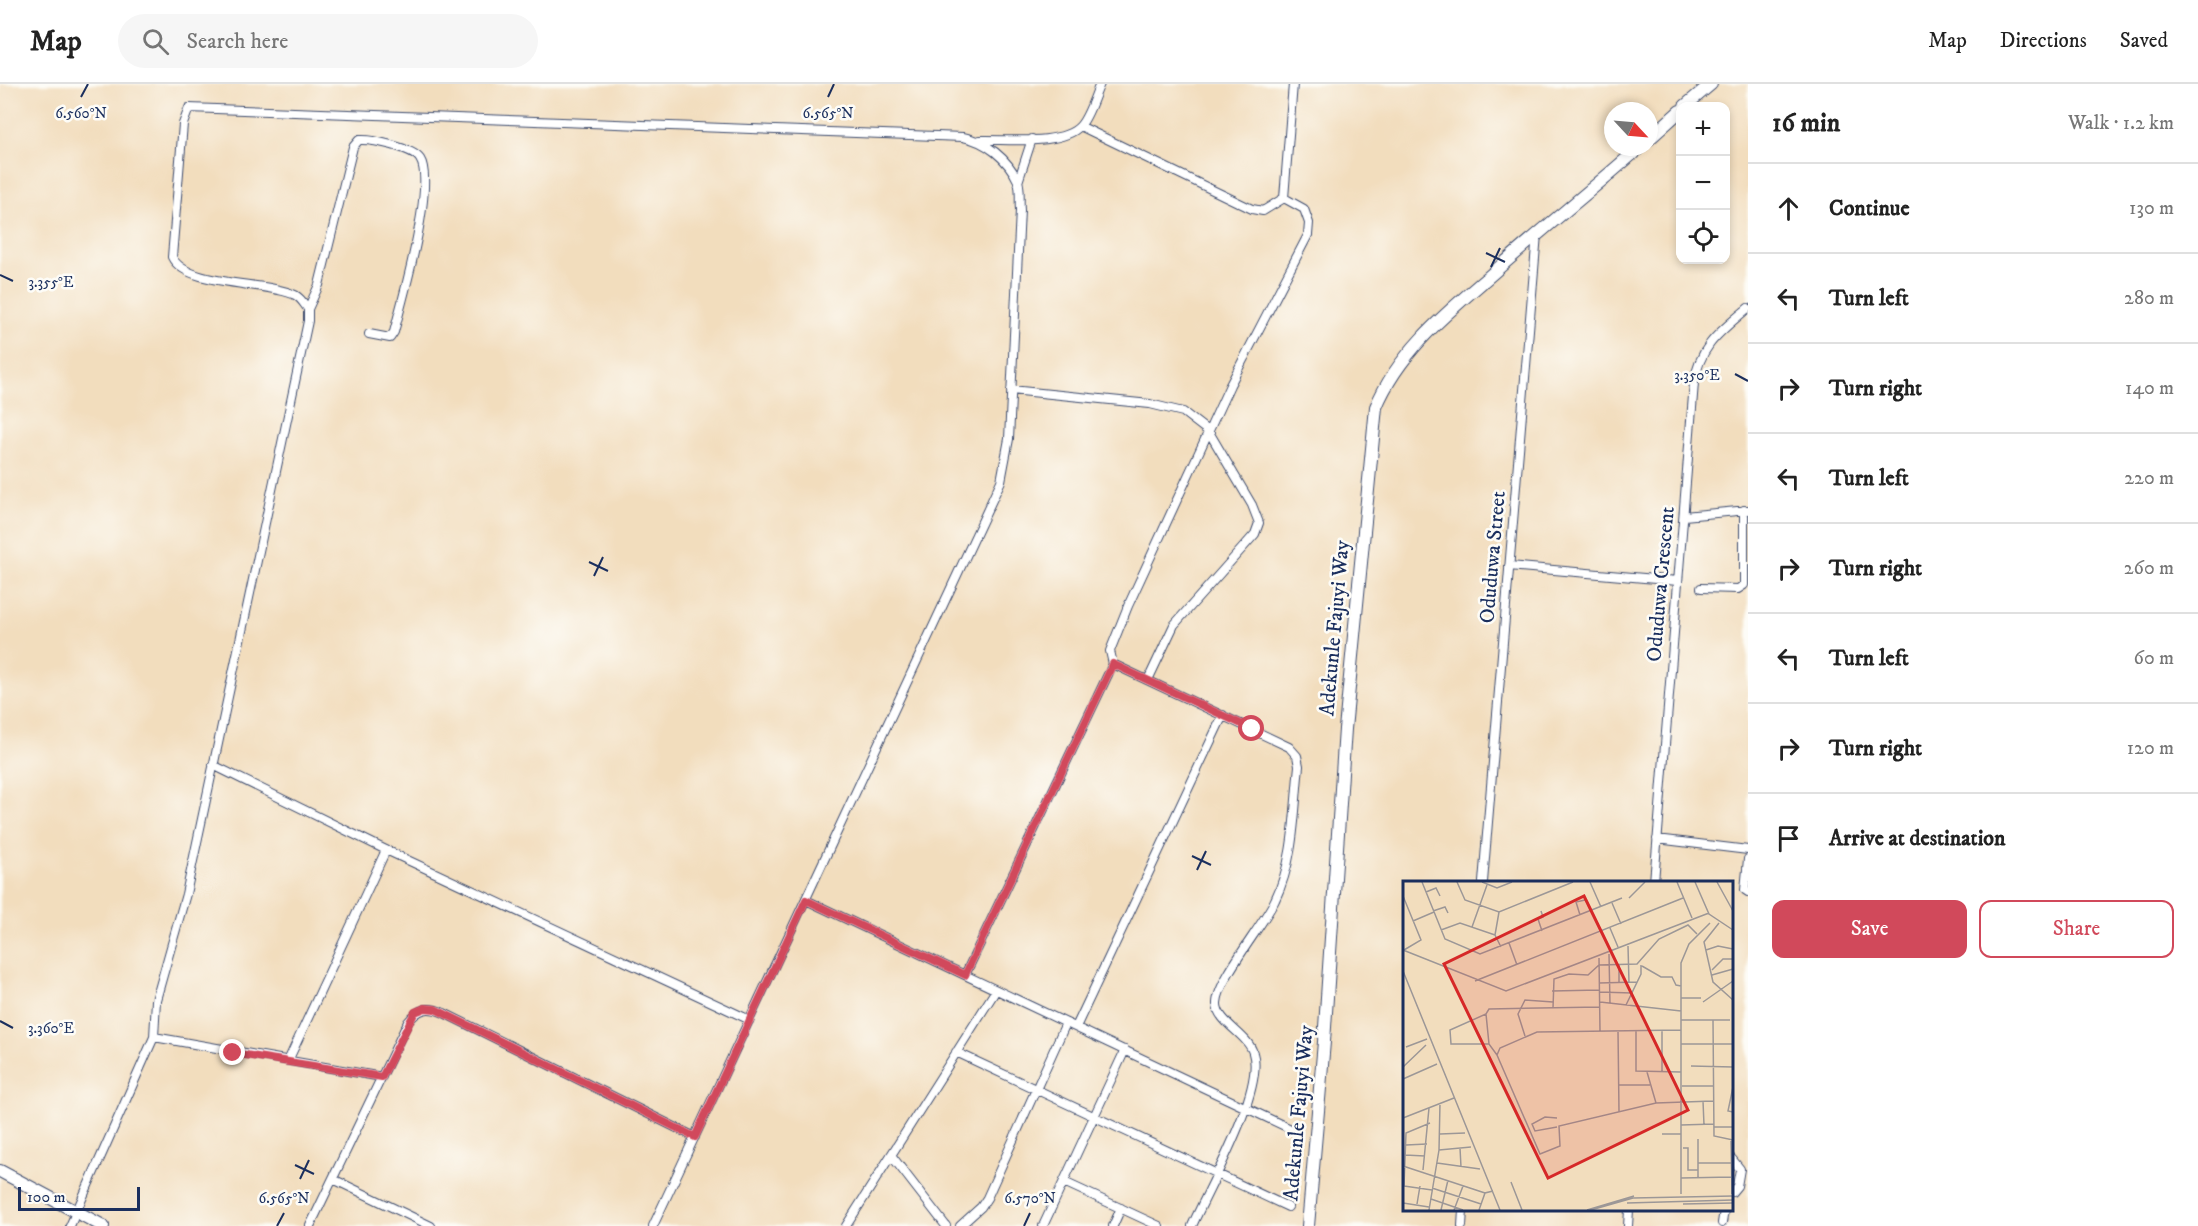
<!DOCTYPE html>
<meta charset="utf-8">
<style>
body{margin:0;font-family:"IM FELL DW Pica",serif;background:#f6f6f6;color:#222}
.controls{position:absolute;right:18px;top:18px;display:grid;overflow:hidden;border-radius:12px;box-shadow:0 3px 9px #0003}
.controls button{width:54px;height:54px;display:grid;place-items:center;padding:0;border:0;border-bottom:2px solid #e0e0e0;background:#fff;color:#222;font:30px sans-serif}
.compass{position:absolute;left:1604px;top:18px;width:54px;height:54px;border-radius:50%;background:#fff;box-shadow:0 3px 9px #0003;rotate:116deg}
.scale{position:absolute;left:18px;bottom:15px;width:122px;box-sizing:border-box;padding-left:6px;border:3px solid #1b2f5e;border-top:0;font-size:16px;line-height:21px;white-space:nowrap;color:#1b2f5e;-webkit-text-stroke:4px #fdfcf7;paint-order:stroke}
.stop{position:absolute;width:18px;height:18px;margin:-14px;border:4px solid #d1495b;border-radius:50%;background:#fff}
.stop.end{background:#d1495b;border-color:#fff;box-shadow:0 2px 6px #0008}
.list{margin:0;padding:0;list-style:none}
h2{display:flex;justify-content:space-between;align-items:center;height:78px;margin:0;padding:0 24px;font-size:26px}
h2 small{font-size:20px;font-weight:400;color:#767676}
.list li{display:grid;grid-template-columns:39px 1fr auto;gap:18px;align-items:center;box-sizing:border-box;height:90px;padding:0 24px;border-top:2px solid #e0e0e0}
.list b{display:block;font-size:22px;white-space:nowrap}
.list em{font-size:20px;font-style:normal;color:#767676}
.actions{display:flex;gap:12px;padding:18px 24px}
.actions a{flex:1;padding:14px 0;border:2px solid #d1495b;border-radius:12px;text-align:center;font-size:21px;color:#d1495b}
.actions .main{background:#d1495b;color:#fff}
.icon{flex:none;width:33px;height:33px;fill:none;stroke:currentColor;stroke-width:2;stroke-linecap:round;stroke-linejoin:round}
.map{position:relative;flex:none;width:1748px;height:1142px;overflow:hidden}
header{display:flex;align-items:center;gap:36px;box-sizing:border-box;height:84px;padding:0 30px;background:#fff;border-bottom:2px solid #e0e0e0}
header strong{font-size:28px}
nav{display:flex;gap:33px;margin-inline-start:auto;font-size:21px}
.search{width:420px;height:54px;background:#f6f6f6;display:flex;align-items:center;gap:15px;box-sizing:border-box;padding:0 21px;border-radius:33px;color:#767676;font-size:22px}
main{display:flex}
aside{flex:1;background:#fff}
.map>svg:first-child{display:block}
.lines{fill:none;stroke-linecap:round;stroke-linejoin:round}
.street-casing{stroke:#3b496c;stroke-width:10}
.secondary-casing{stroke:#3b496c;stroke-width:14}
.street{stroke:#fff;stroke-width:8}
.secondary{stroke:#fff;stroke-width:12}
.route{stroke:#d1495b;stroke-width:8}
.ticks{fill:none;stroke:#1b2f5e;stroke-width:2}
.labels{text-anchor:middle;stroke-width:5;stroke-linejoin:round;paint-order:stroke}
.street-label{font-size:21px;fill:#1b2f5e;stroke:#fdfcf7}
.inset-road{fill:none;stroke:#9c9797;stroke-width:1.5}
.view{fill:#d62828;fill-opacity:0.15;stroke:#d62828;stroke-width:3}
.inset-edge{fill:none;stroke:#1b2f5e;stroke-width:3}
.ticks-label{font-size:15px;text-anchor:middle;fill:#1b2f5e;stroke:#fdfcf7;stroke-width:5;stroke-linejoin:round;paint-order:stroke}
</style>
<header>
<strong>Map</strong>
<div class="search"><svg class="icon" aria-label="search" viewBox="0 0 24 24"><circle cx="10" cy="10" r="6"/><path d="M15 15l6 6"/></svg>Search here</div>
<nav><a>Map</a><a>Directions</a><a>Saved</a></nav>
</header>
<main>
<div class="map">
<svg width="1748" height="1142" viewBox="0 0 1748 1142">
<rect width="100%" height="100%" fill="#fdfcf7"/>
<filter id="ink" filterUnits="userSpaceOnUse"><feTurbulence type="fractalNoise" baseFrequency=".0167" numOctaves="2"/><feDisplacementMap in="SourceGraphic" scale="12" xChannelSelector="R" yChannelSelector="G"/><feConvolveMatrix kernelMatrix="1 2 1 2 8 2 1 2 1" color-interpolation-filters="sRGB"/></filter>
<filter id="wash" filterUnits="userSpaceOnUse"><feTurbulence type="fractalNoise" baseFrequency=".008" numOctaves="4" result="noise"/><feDisplacementMap in="SourceGraphic" scale="24" xChannelSelector="R" yChannelSelector="G"/><feGaussianBlur stdDeviation="1.35" result="paint"/><feColorMatrix in="noise" values="0 0 0 0 0 0 0 0 0 0 0 0 0 0 0 0 0 1.4 0 .05"/><feComposite in="paint" operator="in"/></filter>
<g filter="url(#wash)">
<rect width="100%" height="100%" fill="#f2ddbd"/>
</g>
<g filter="url(#ink)">
<g class="lines">
<defs>
<path id="street" d="M 1080,42 L 1252,125 L 1263,127 L 1284,114 L 1293,0
M 980,56 C 1006,55 1062,62 1080,42 C 1089,32 1094,13 1100,0
M 1018,98 L 1032,55
M 308,225 L 319,201 L 353,63 L 359,56 C 372,55 413,64 420,75 C 436,99 402,218 394,248 L 390,254 L 369,250
M 1011,306 L 1150,320 L 1183,328 L 1209,348 L 1252,421 L 1259,439 L 1255,450 L 1174,541 L 1148,596
M 1684,432 L 1748,426
M 1509,482 L 1678,497
M 1701,504 L 1738,505 L 1744,501 L 1744,426
M 1113,580 L 1289,663 L 1297,672 L 1299,682 C 1294,727 1295,775 1275,816 C 1264,840 1218,895 1217,919 C 1216,938 1248,950 1253,969 C 1265,1006 1208,1105 1192,1142
M 213,681 L 386,766 L 750,936
M 1657,755 L 1748,766
M 1748,775 L 1745,806 L 1748,808
M 1483,798 L 1537,150
M 1654,798 L 1694,299 C 1700,261 1720,248 1748,224
M 806,816 L 1293,1046
M 965,891 L 1113,580 L 1110,567 L 1128,522 L 1230,301 L 1308,151 L 1309,139 L 1304,125 L 1284,114
M 1076,943 L 1223,631
M 154,953 L 382,993
M 956,968 L 1288,1123
M 288,977 L 386,766
M 891,1071 L 946,1142
M 1732,1075 L 1740,1085 L 1737,1102 L 1732,1108
M 333,1095 L 431,1142
M 1064,1098 L 1159,1142
M 1722,1139 L 1724,1126
M 70,1142 L 154,953 L 156,916 L 186,810 L 308,237 L 308,225 C 304,220 301,214 295,211 C 267,197 186,203 172,173 L 183,40 L 189,24 L 963,53 C 986,57 1008,75 1018,97 C 1021,105 1019,118 1020,126 L 1009,355 L 1001,397 L 653,1142
M 310,1142 L 408,938 C 419,924 428,922 444,929 L 695,1053
M 846,1142 L 996,906
M 960,1142 L 981,1123 L 987,1114 L 1066,939
M 1043,1142 L 1125,966
M 1113,1142 L 1121,1124
M 1462,1142 L 1463,1126
M 1628,1142 L 1629,1126"/>
<path id="secondary" d="M 1685,22 L 1711,0
M 1649,55 L 1680,27
M 0,1087 L 103,1142
M 1308,1142 L 1324,958 L 1345,645 L 1376,323 C 1399,267 1448,228 1493,189 C 1541,146 1592,106 1640,63"/>
</defs>
<!-- street casing -->
<use href="#street" class="street-casing"/>
<!-- secondary casing -->
<use href="#secondary" class="secondary-casing"/>
<!-- street -->
<use href="#street" class="street"/>
<!-- secondary -->
<use href="#secondary" class="secondary"/>
</g>
</g>
<g class="lines" filter="url(#ink)">
<!-- route -->
<path class="route" d="M 233,969 L 382,993 L 415,928 L 425,924 L 435,925 L 695,1053 L 806,816 L 965,891 L 1113,580 L 1252,645"/>
</g>
<!-- ticks -->
<path class="ticks" d="M 81,13 L 88,0M 828,13 L 834,0M 1486,169 L 1505,178M 1491,183 L 1500,164M 0,191 L 13,197M 1735,290 L 1748,297M 589,478 L 608,487M 594,492 L 603,473M 1192,772 L 1211,781M 1197,786 L 1206,767M 0,937 L 13,944M 295,1081 L 314,1090M 300,1095 L 309,1076M 277,1142 L 284,1129M 1024,1142 L 1030,1129"/>
<g class="labels">
<!-- street labels -->
<g class="street-label">
<text transform="translate(1492 473) rotate(-85)" y="7">Oduduwa Street</text>
<text transform="translate(1660 500) rotate(-85)" y="7">Oduduwa Crescent</text>
<text transform="translate(1334 544) rotate(-85)" y="7">Adekunle Fajuyi Way</text>
<text transform="translate(1298 1029) rotate(-85)" y="7">Adekunle Fajuyi Way</text>
</g>
</g>
<!-- overview -->
<g transform="translate(1403 797)">
<rect width="330" height="330" fill="#f2ddbd"/>
<path class="inset-road" d="M 19,1 L 42,58 L 77,73 L 219,17M 54,1 L 62,19 L 96,31 L 170,1M 79,1 L 94,7 L 109,1M 187,1 L 198,26M 274,1 L 289,37M 292,1 L 306,33 L 330,49M 314,1 L 330,30M 23,11 L 33,7 L 37,15M 0,15 L 18,59 L 1,69M 226,17 L 242,1M 209,22 L 218,43M 30,30 L 42,26 L 45,32M 138,30 L 140,36 L 135,38 L 139,50M 96,31 L 92,54 L 98,66M 177,34 L 173,21 L 182,19M 10,40 L 31,31M 316,42 L 301,61 L 310,101 L 330,119M 69,46 L 84,4M 207,47 L 215,66M 38,49 L 57,42 L 92,54M 106,62 L 114,84M 225,65 L 226,102M 0,69 L 103,110 L 306,32M 303,69 L 315,65 L 330,68M 206,73 L 207,123M 196,77 L 197,150M 216,83 L 216,102M 239,85 L 258,96 L 269,96 L 273,104 L 278,105M 309,89 L 320,78 L 330,78M 0,90 L 97,329M 309,94 L 330,88M 72,100 L 280,17M 196,102 L 234,101M 149,110 L 196,109M 196,111 L 229,112M 278,117 L 298,117M 197,121 L 278,130M 300,121 L 330,100M 223,124 L 238,93 L 238,84M 150,127 L 151,98 L 166,93 L 185,94 L 196,84 L 234,83 L 256,58 L 285,44 L 294,53M 83,133 L 86,163M 278,139 L 327,139M 310,139 L 311,255 L 330,259M 259,149 L 259,191M 278,149 L 134,151 L 97,167 L 94,174 L 137,273 L 157,265 L 156,245 L 253,222 L 310,220M 215,150 L 216,231M 233,150 L 233,190 L 278,191M 122,155 L 115,133 L 122,119 L 150,121M 278,163 L 330,163M 3,166 L 24,158M 94,174 L 86,163 L 48,163 L 47,149 L 83,133 L 86,128 L 197,126M 288,185 L 330,186M 0,186 L 23,164M 244,191 L 253,222M 0,198 L 34,183M 216,204 L 247,204M 279,205 L 310,205M 330,206 L 325,230 L 330,231M 300,220 L 301,244M 0,237 L 51,217M 154,237 L 142,236 L 129,243 L 132,250 L 154,246M 278,244 L 311,243M 311,246 L 330,246M 37,253 L 62,252M 259,253 L 278,253M 295,258 L 295,297M 328,260 L 329,313M 3,264 L 24,263M 57,267 L 58,286M 280,267 L 285,267 L 285,289 L 295,289M 36,269 L 68,266M 2,274 L 22,275M 34,282 L 77,288M 295,282 L 329,282M 0,285 L 82,312M 20,289 L 26,227M 278,297 L 329,296M 108,301 L 119,329M 1,305 L 3,252 L 27,242M 1,305 L 29,309M 29,307 L 78,323M 278,313 L 278,82 L 286,63 L 307,42M 28,318 L 60,329M 0,322 L 26,326M 224,322 L 330,319M 14,323 L 17,305M 280,323 L 330,322M 26,329 L 36,269 L 37,222M 38,329 L 45,299M 51,329 L 60,305M 76,329 L 82,312 L 90,310M 184,329 L 231,315M 188,329 L 230,317 L 330,315"/>
<path class="view" d="M 181,15 L 285,229 L 145,297 L 41,83 Z"/>
<rect width="330" height="330" class="inset-edge"/>
</g>
<g class="ticks-label">
<text x="81" y="34">6.560°N</text>
<text x="828" y="34">6.565°N</text>
<text x="51" y="203">3.355°E</text>
<text x="1697" y="296">3.350°E</text>
<text x="51" y="949">3.360°E</text>
<text x="284" y="1119">6.565°N</text>
<text x="1030" y="1119">6.570°N</text>
</g>
</svg>
<div class="controls">
<button>+</button>
<button>−</button>
<button><svg class="icon" aria-label="locate" viewBox="0 0 24 24"><circle cx="12" cy="12" r="6"/><path d="M12 2v4M12 18v4M2 12h4M18 12h4"/></svg></button>
</div>
<svg class="compass" viewBox="-18 -18 36 36"><path d="M0-13l5 13h-10z" fill="#e53935"/><path d="M0 13l5-13h-10z" fill="#767676"/></svg>
<div class="scale">100 m</div>
<div class="stop" style="left:1252px;top:645px"></div>
<div class="stop end" style="left:233px;top:969px"></div>
</div>
<aside>
<h2>16 min<small>Walk · 1.2 km</small></h2>
<ul class="list">
<li><svg class="icon" aria-label="ahead" viewBox="0 0 24 24"><path d="M12 20V5M6 11l6-6 6 6"/></svg><div><b>Continue</b></div><em>130 m</em></li>
<li><svg class="icon" aria-label="left" viewBox="0 0 24 24"><path d="M17 20v-9H6M10 6l-5 5 5 5"/></svg><div><b>Turn left</b></div><em>280 m</em></li>
<li><svg class="icon" aria-label="right" viewBox="0 0 24 24"><path d="M7 20v-9h11M14 6l5 5-5 5"/></svg><div><b>Turn right</b></div><em>140 m</em></li>
<li><svg class="icon" aria-label="left" viewBox="0 0 24 24"><path d="M17 20v-9H6M10 6l-5 5 5 5"/></svg><div><b>Turn left</b></div><em>220 m</em></li>
<li><svg class="icon" aria-label="right" viewBox="0 0 24 24"><path d="M7 20v-9h11M14 6l5 5-5 5"/></svg><div><b>Turn right</b></div><em>260 m</em></li>
<li><svg class="icon" aria-label="left" viewBox="0 0 24 24"><path d="M17 20v-9H6M10 6l-5 5 5 5"/></svg><div><b>Turn left</b></div><em>60 m</em></li>
<li><svg class="icon" aria-label="right" viewBox="0 0 24 24"><path d="M7 20v-9h11M14 6l5 5-5 5"/></svg><div><b>Turn right</b></div><em>120 m</em></li>
<li><svg class="icon" aria-label="arrive" viewBox="0 0 24 24"><path d="M6 21V4h12l-3 4 3 4H6"/></svg><div><b>Arrive at destination</b></div></li>
</ul>
<div class="actions"><a class="main">Save</a><a>Share</a></div>
</aside>
</main>
